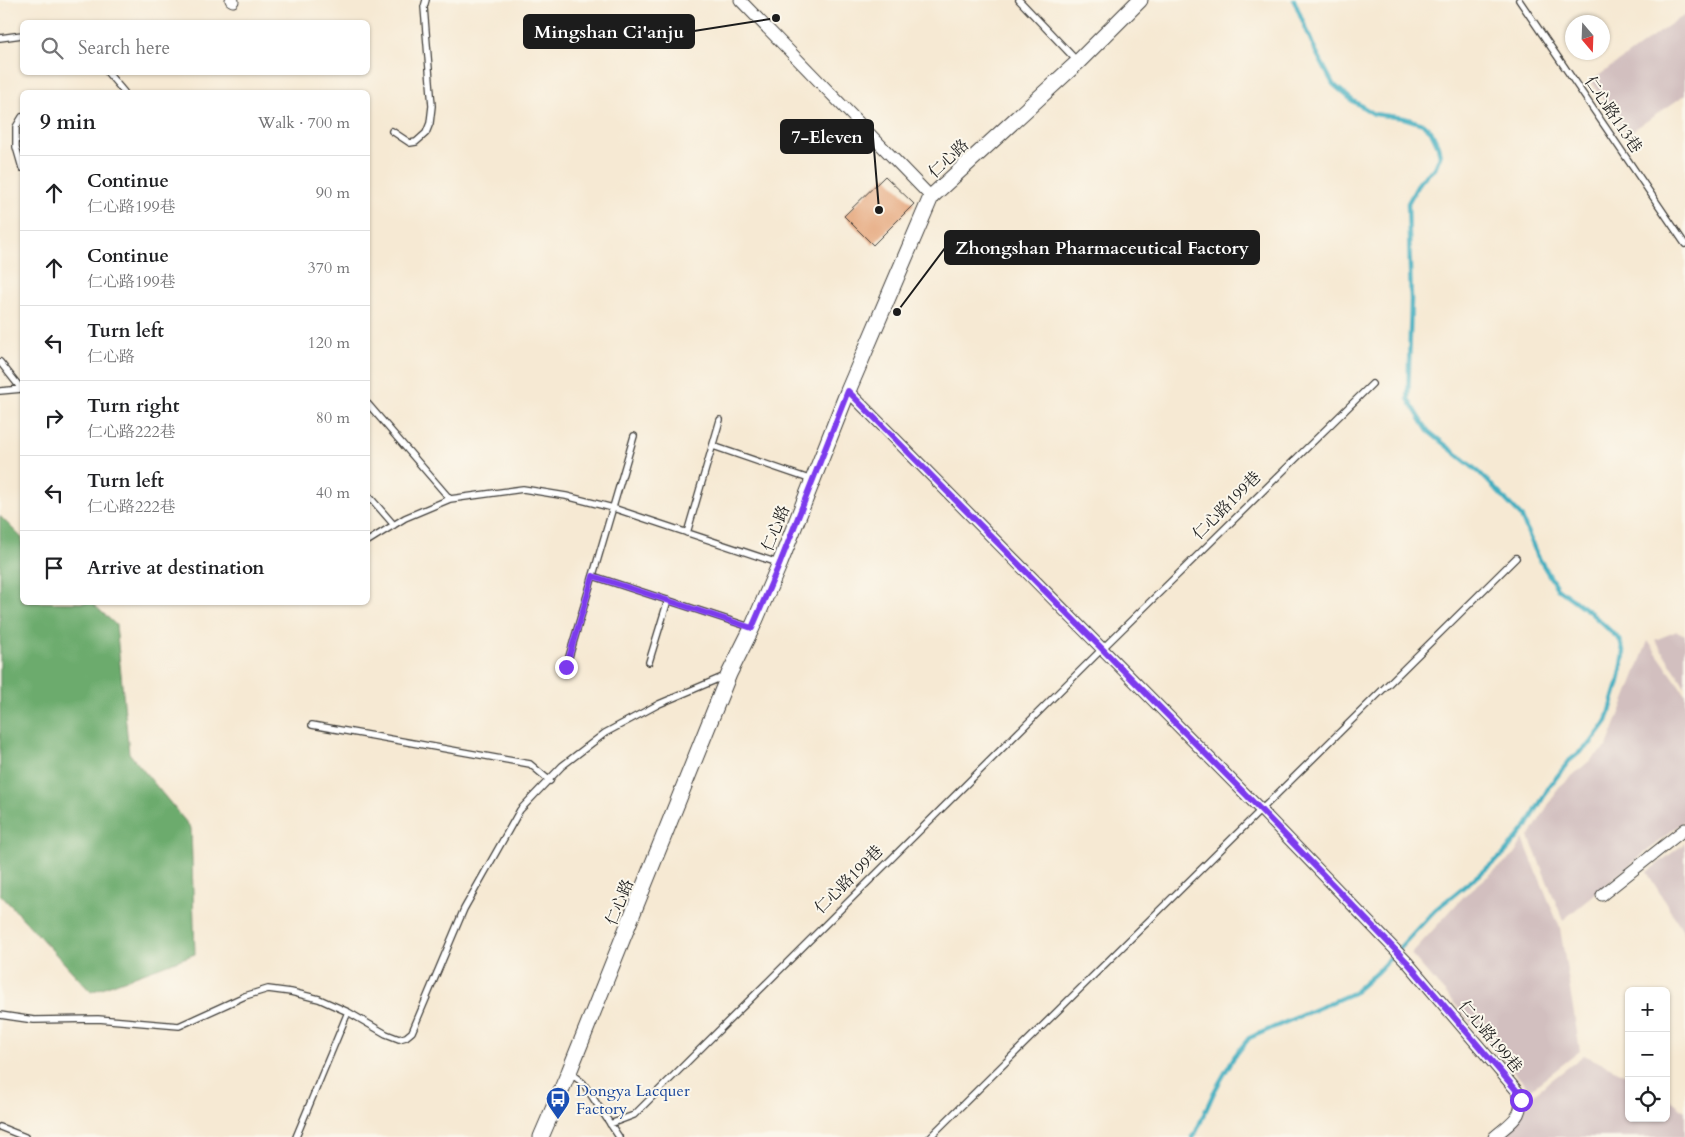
<!DOCTYPE html>
<meta charset="utf-8">
<style>
body{margin:0;font-family:Cardo,"Noto Serif TC",serif;background:#f6f6f6;color:#202124}
.controls{position:absolute;right:15px;bottom:15px;display:grid;overflow:hidden;border-radius:8px;box-shadow:0 1px 4px #0004}
.controls button{width:45px;height:45px;display:grid;place-items:center;padding:0;border:0;border-bottom:1px solid #e0e0e0;background:#fff;color:#202124;font:25px sans-serif}
.compass{position:absolute;left:1565px;top:15px;width:45px;height:45px;border-radius:50%;background:#fff;box-shadow:0 1px 4px #0004;rotate:161deg}
.stop{position:absolute;width:15px;height:15px;margin:-11px;border:4px solid #7c3aed;border-radius:50%;background:#fff}
.stop.end{background:#7c3aed;border-color:#fff;box-shadow:0 1px 5px #0008}
.list{margin:0;padding:0;list-style:none}
h2{display:flex;justify-content:space-between;align-items:center;height:65px;margin:0;padding:0 20px;font-size:21px}
h2 small{font-size:16px;font-weight:400;color:#757577}
.list li{display:grid;grid-template-columns:32px 1fr auto;gap:15px;align-items:center;box-sizing:border-box;height:75px;padding:0 20px;border-top:1px solid #e0e0e0}
.list b{display:block;font-size:19px;white-space:nowrap}
.list p{margin:0;font-size:16px;white-space:nowrap;color:#757577}
.list em{font-size:16px;font-style:normal;color:#757577}
.icon{flex:none;width:28px;height:28px;fill:none;stroke:currentColor;stroke-width:2;stroke-linecap:round;stroke-linejoin:round}
.map{position:relative;flex:none;width:1685px;height:1137px;overflow:hidden}
.search{position:absolute;background:#fff;box-shadow:0 1px 4px #0004;left:20px;top:20px;width:350px;height:55px;display:flex;align-items:center;gap:12px;box-sizing:border-box;padding:0 18px;border-radius:8px;color:#757577;font-size:19px}
.panel{position:absolute;background:#fff;box-shadow:0 1px 4px #0004;left:20px;top:90px;width:350px;height:515px;border-radius:8px}
.map>svg:first-child{display:block}
.industrial{fill:#d2bfbf}
.forest{fill:#6cab6d;stroke:#446444}
.lines{fill:none;stroke-linecap:round;stroke-linejoin:round}
.stream{stroke:#42aec0;stroke-width:4.5}
.building{fill:#e39f71}
.lane-casing{stroke:#3d3b37;stroke-width:8}
.street-casing{stroke:#3d3b37;stroke-width:13}
.secondary-casing{stroke:#3d3b37;stroke-width:17}
.lane{stroke:#fff;stroke-width:5.5}
.street{stroke:#fff;stroke-width:11}
.secondary{stroke:#fff;stroke-width:15}
.route{stroke:#7c3aed;stroke-width:6}
.labels{text-anchor:middle;stroke-width:4;stroke-linejoin:round;paint-order:stroke}
.street-label{font-size:16px;fill:#1c1c1c;stroke:#fbf7ec}
.transit-label{font-size:16px;fill:#164399;stroke:#fbf7ec;text-anchor:start}
.leader{fill:none;stroke:#1c1c1c;stroke-width:2}
.callout-dot{fill:#1c1c1c;stroke:#fbf7ec;stroke-width:2}
.callout{fill:#1c1c1c;stroke:#1c1c1c;stroke-width:2}
.callout-label{font-size:18px;text-anchor:middle;font-weight:bold;fill:#fff}
</style>
<div class="map">
<svg width="1685" height="1137" viewBox="0 0 1685 1137">
<rect width="100%" height="100%" fill="#fbf7ec"/>
<filter id="ink" filterUnits="userSpaceOnUse"><feTurbulence type="fractalNoise" baseFrequency=".02" numOctaves="2"/><feDisplacementMap in="SourceGraphic" scale="10" xChannelSelector="R" yChannelSelector="G"/><feConvolveMatrix kernelMatrix="1 2 1 2 8 2 1 2 1" color-interpolation-filters="sRGB"/></filter>
<filter id="wash" filterUnits="userSpaceOnUse"><feTurbulence type="fractalNoise" baseFrequency=".0096" numOctaves="4" result="noise"/><feDisplacementMap in="SourceGraphic" scale="20" xChannelSelector="R" yChannelSelector="G"/><feGaussianBlur stdDeviation="1.12" result="paint"/><feColorMatrix in="noise" values="0 0 0 0 0 0 0 0 0 0 0 0 0 0 0 0 0 1.4 0 .05"/><feComposite in="paint" operator="in"/></filter>
<g filter="url(#wash)">
<rect width="100%" height="100%" fill="#f6e9d3"/>
<!-- industrial -->
<path class="industrial" d="M 1685,14 L 1685,95 L 1626,135 L 1591,81 Z
M 1677,631 L 1685,635 L 1685,686 L 1655,640 Z
M 1648,641 L 1685,694 L 1685,820 L 1563,920 L 1529,837 L 1559,787 L 1607,746 Z
M 1523,839 L 1560,928 L 1580,1051 L 1530,1090 L 1411,954 L 1465,895 L 1515,854 Z
M 1685,843 L 1685,934 L 1647,872 Z
M 1584,1055 L 1629,1076 L 1629,1118 L 1666,1118 L 1666,1096 L 1685,1111 L 1685,1137 L 1499,1137 L 1535,1093 Z"/>
<!-- forest -->
<path class="forest" d="M 0,516 L 22,538 L 22,602 L 92,603 L 116,625 L 129,753 L 191,828 L 195,954 L 91,992 L 0,894 Z"/>
<g class="lines">
<!-- stream -->
<path class="stream" d="M 1192,1137 L 1196,1132 L 1214,1092 L 1234,1057 L 1249,1038 L 1353,993 L 1377,972 L 1435,910 L 1503,855 L 1527,826 L 1549,787 L 1569,761 L 1591,743 L 1607,721 L 1619,681 L 1624,655 L 1620,640 L 1591,613 L 1557,588 L 1537,555 L 1521,516 L 1480,473 L 1428,431 L 1408,399 L 1411,300 L 1408,203 L 1420,181 L 1435,168 L 1440,156 L 1438,146 L 1431,131 L 1423,124 L 1404,118 L 1374,114 L 1353,101 L 1333,84 L 1315,50 L 1294,0"/>
</g>
<g id="blocks">
<!-- building -->
<path class="building" d="M 885,176 L 914,204 L 873,245 L 844,216 Z"/>
</g>
</g>
<g filter="url(#ink)">
<use href="#blocks" fill-opacity="0" stroke="#3d3b37" stroke-width="1"/>
<g class="lines">
<defs>
<path id="lane" d="M 1019,0 L 1078,62
M 1519,0 L 1685,244
M 0,38 L 22,35
M 107,72 L 124,92
M 22,117 L 16,127 L 16,147 L 22,168
M 392,131 L 410,143 L 416,142 L 426,133 L 430,123 L 432,106 L 424,7 L 426,0
M 0,362 L 19,386 L 22,387
M 0,391 L 22,389
M 368,404 L 450,499
M 713,446 L 812,480
M 368,495 L 394,525
M 687,533 L 720,420
M 368,541 L 405,518 L 450,499 L 523,489 L 566,496 L 613,508 L 778,563
M 593,576 L 750,627
M 649,662 L 668,600
M 566,667 L 634,436
M 312,725 L 530,764 L 550,781
M 0,1015 L 34,1020 L 98,1019 L 179,1026 L 245,996 L 268,989 L 291,992 L 319,999 L 348,1012 L 386,1034 L 399,1039 L 406,1037 L 412,1032 L 464,909 L 520,810 L 562,766 L 605,733 L 659,704 L 725,676
M 570,1073 L 583,1083 L 619,1137
M 610,1124 L 634,1115 L 1102,649 L 1372,384
M 0,1127 L 25,1137
M 296,1137 L 348,1012
M 930,1137 L 1516,558"/>
<path id="street" d="M 231,0 L 233,1
M 740,0 L 931,197
M 848,391 L 1260,809 L 1407,962 L 1517,1091 C 1528,1115 1511,1122 1494,1137
M 1602,895 L 1685,829"/>
<path id="secondary" d="M 541,1137 L 569,1072 L 729,674 L 752,628 L 780,563 L 848,391 L 931,197 L 1078,62 L 1140,0"/>
</defs>
<!-- lane casing -->
<use href="#lane" class="lane-casing"/>
<!-- street casing -->
<use href="#street" class="street-casing"/>
<!-- secondary casing -->
<use href="#secondary" class="secondary-casing"/>
<!-- lane -->
<use href="#lane" class="lane"/>
<!-- street -->
<use href="#street" class="street"/>
<!-- secondary -->
<use href="#secondary" class="secondary"/>
</g>
</g>
<g class="lines" filter="url(#ink)">
<!-- route -->
<path class="route" d="M 566,667 L 593,576 L 752,628 L 780,563 L 848,391 L 1260,809 L 1407,962 L 1517,1091 L 1521,1100"/>
</g>
<!-- icons -->
<defs>
<symbol id="bus-pin" viewBox="-11 -11 22 30"><path d="M0 17L-7.5 6A9.5 9.5 0 1 1 7.5 6Z" fill="#1a4fb4" stroke="#fbf7ec"/><path d="M-5-6H5V4H4V6H2V4H-2V6H-4V4H-5ZM-3.5-4V0h7V-4ZM-3.5 1.2v1.5H-2V1.2ZM2 1.2v1.5H3.5V1.2Z" fill="#fff"/></symbol>
</defs>
<g fill-rule="evenodd">
<use href="#bus-pin" x="544" y="1085" width="28" height="38"/>
</g>
<g class="labels">
<!-- street labels -->
<g class="street-label">
<text transform="translate(1614 114) rotate(56)" y="6">仁心路113巷</text>
<text transform="translate(948 158) rotate(-43)" y="6">仁心路</text>
<text transform="translate(1226 505) rotate(-45)" y="6">仁心路199巷</text>
<text transform="translate(775 528) rotate(-68)" y="6">仁心路</text>
<text transform="translate(848 879) rotate(-45)" y="6">仁心路199巷</text>
<text transform="translate(619 902) rotate(-68)" y="6">仁心路</text>
<text transform="translate(1491 1036) rotate(50)" y="6">仁心路199巷</text>
</g>
<!-- transit labels -->
<g class="transit-label">
<text x="576" y="1096">Dongya Lacquer<tspan x="576" dy="18">Factory</tspan></text>
</g>
</g>
<!-- callouts -->
<path class="leader" d="M776 18L694 31M879 210L873 137M897 312L945 248"/>
<g class="callout-dot">
<circle cx="776" cy="18" r="5"/>
<circle cx="879" cy="210" r="5"/>
<circle cx="897" cy="312" r="5"/>
</g>
<g class="callout">
<rect x="524" y="15" width="170" height="33" rx="5"/>
<rect x="781" y="120" width="92" height="33" rx="5"/>
<rect x="945" y="231" width="314" height="33" rx="5"/>
</g>
<g class="callout-label">
<text x="609" y="38">Mingshan Ci'anju</text>
<text x="827" y="143">7-Eleven</text>
<text x="1102" y="254">Zhongshan Pharmaceutical Factory</text>
</g>
</svg>
<div class="controls">
<button>+</button>
<button>−</button>
<button><svg class="icon" aria-label="locate" viewBox="0 0 24 24"><circle cx="12" cy="12" r="6"/><path d="M12 2v4M12 18v4M2 12h4M18 12h4"/></svg></button>
</div>
<svg class="compass" viewBox="-18 -18 36 36"><path d="M0-13l5 13h-10z" fill="#e53935"/><path d="M0 13l5-13h-10z" fill="#757577"/></svg>
<div class="stop" style="left:1521px;top:1100px"></div>
<div class="stop end" style="left:566px;top:667px"></div>
<div class="search"><svg class="icon" aria-label="search" viewBox="0 0 24 24"><circle cx="10" cy="10" r="6"/><path d="M15 15l6 6"/></svg>Search here</div>
<section class="panel">
<h2>9 min<small>Walk · 700 m</small></h2>
<ul class="list">
<li><svg class="icon" aria-label="ahead" viewBox="0 0 24 24"><path d="M12 20V5M6 11l6-6 6 6"/></svg><div><b>Continue</b><p>仁心路199巷</p></div><em>90 m</em></li>
<li><svg class="icon" aria-label="ahead" viewBox="0 0 24 24"><path d="M12 20V5M6 11l6-6 6 6"/></svg><div><b>Continue</b><p>仁心路199巷</p></div><em>370 m</em></li>
<li><svg class="icon" aria-label="left" viewBox="0 0 24 24"><path d="M17 20v-9H6M10 6l-5 5 5 5"/></svg><div><b>Turn left</b><p>仁心路</p></div><em>120 m</em></li>
<li><svg class="icon" aria-label="right" viewBox="0 0 24 24"><path d="M7 20v-9h11M14 6l5 5-5 5"/></svg><div><b>Turn right</b><p>仁心路222巷</p></div><em>80 m</em></li>
<li><svg class="icon" aria-label="left" viewBox="0 0 24 24"><path d="M17 20v-9H6M10 6l-5 5 5 5"/></svg><div><b>Turn left</b><p>仁心路222巷</p></div><em>40 m</em></li>
<li><svg class="icon" aria-label="arrive" viewBox="0 0 24 24"><path d="M6 21V4h12l-3 4 3 4H6"/></svg><div><b>Arrive at destination</b></div></li>
</ul>
</section>
</div>
